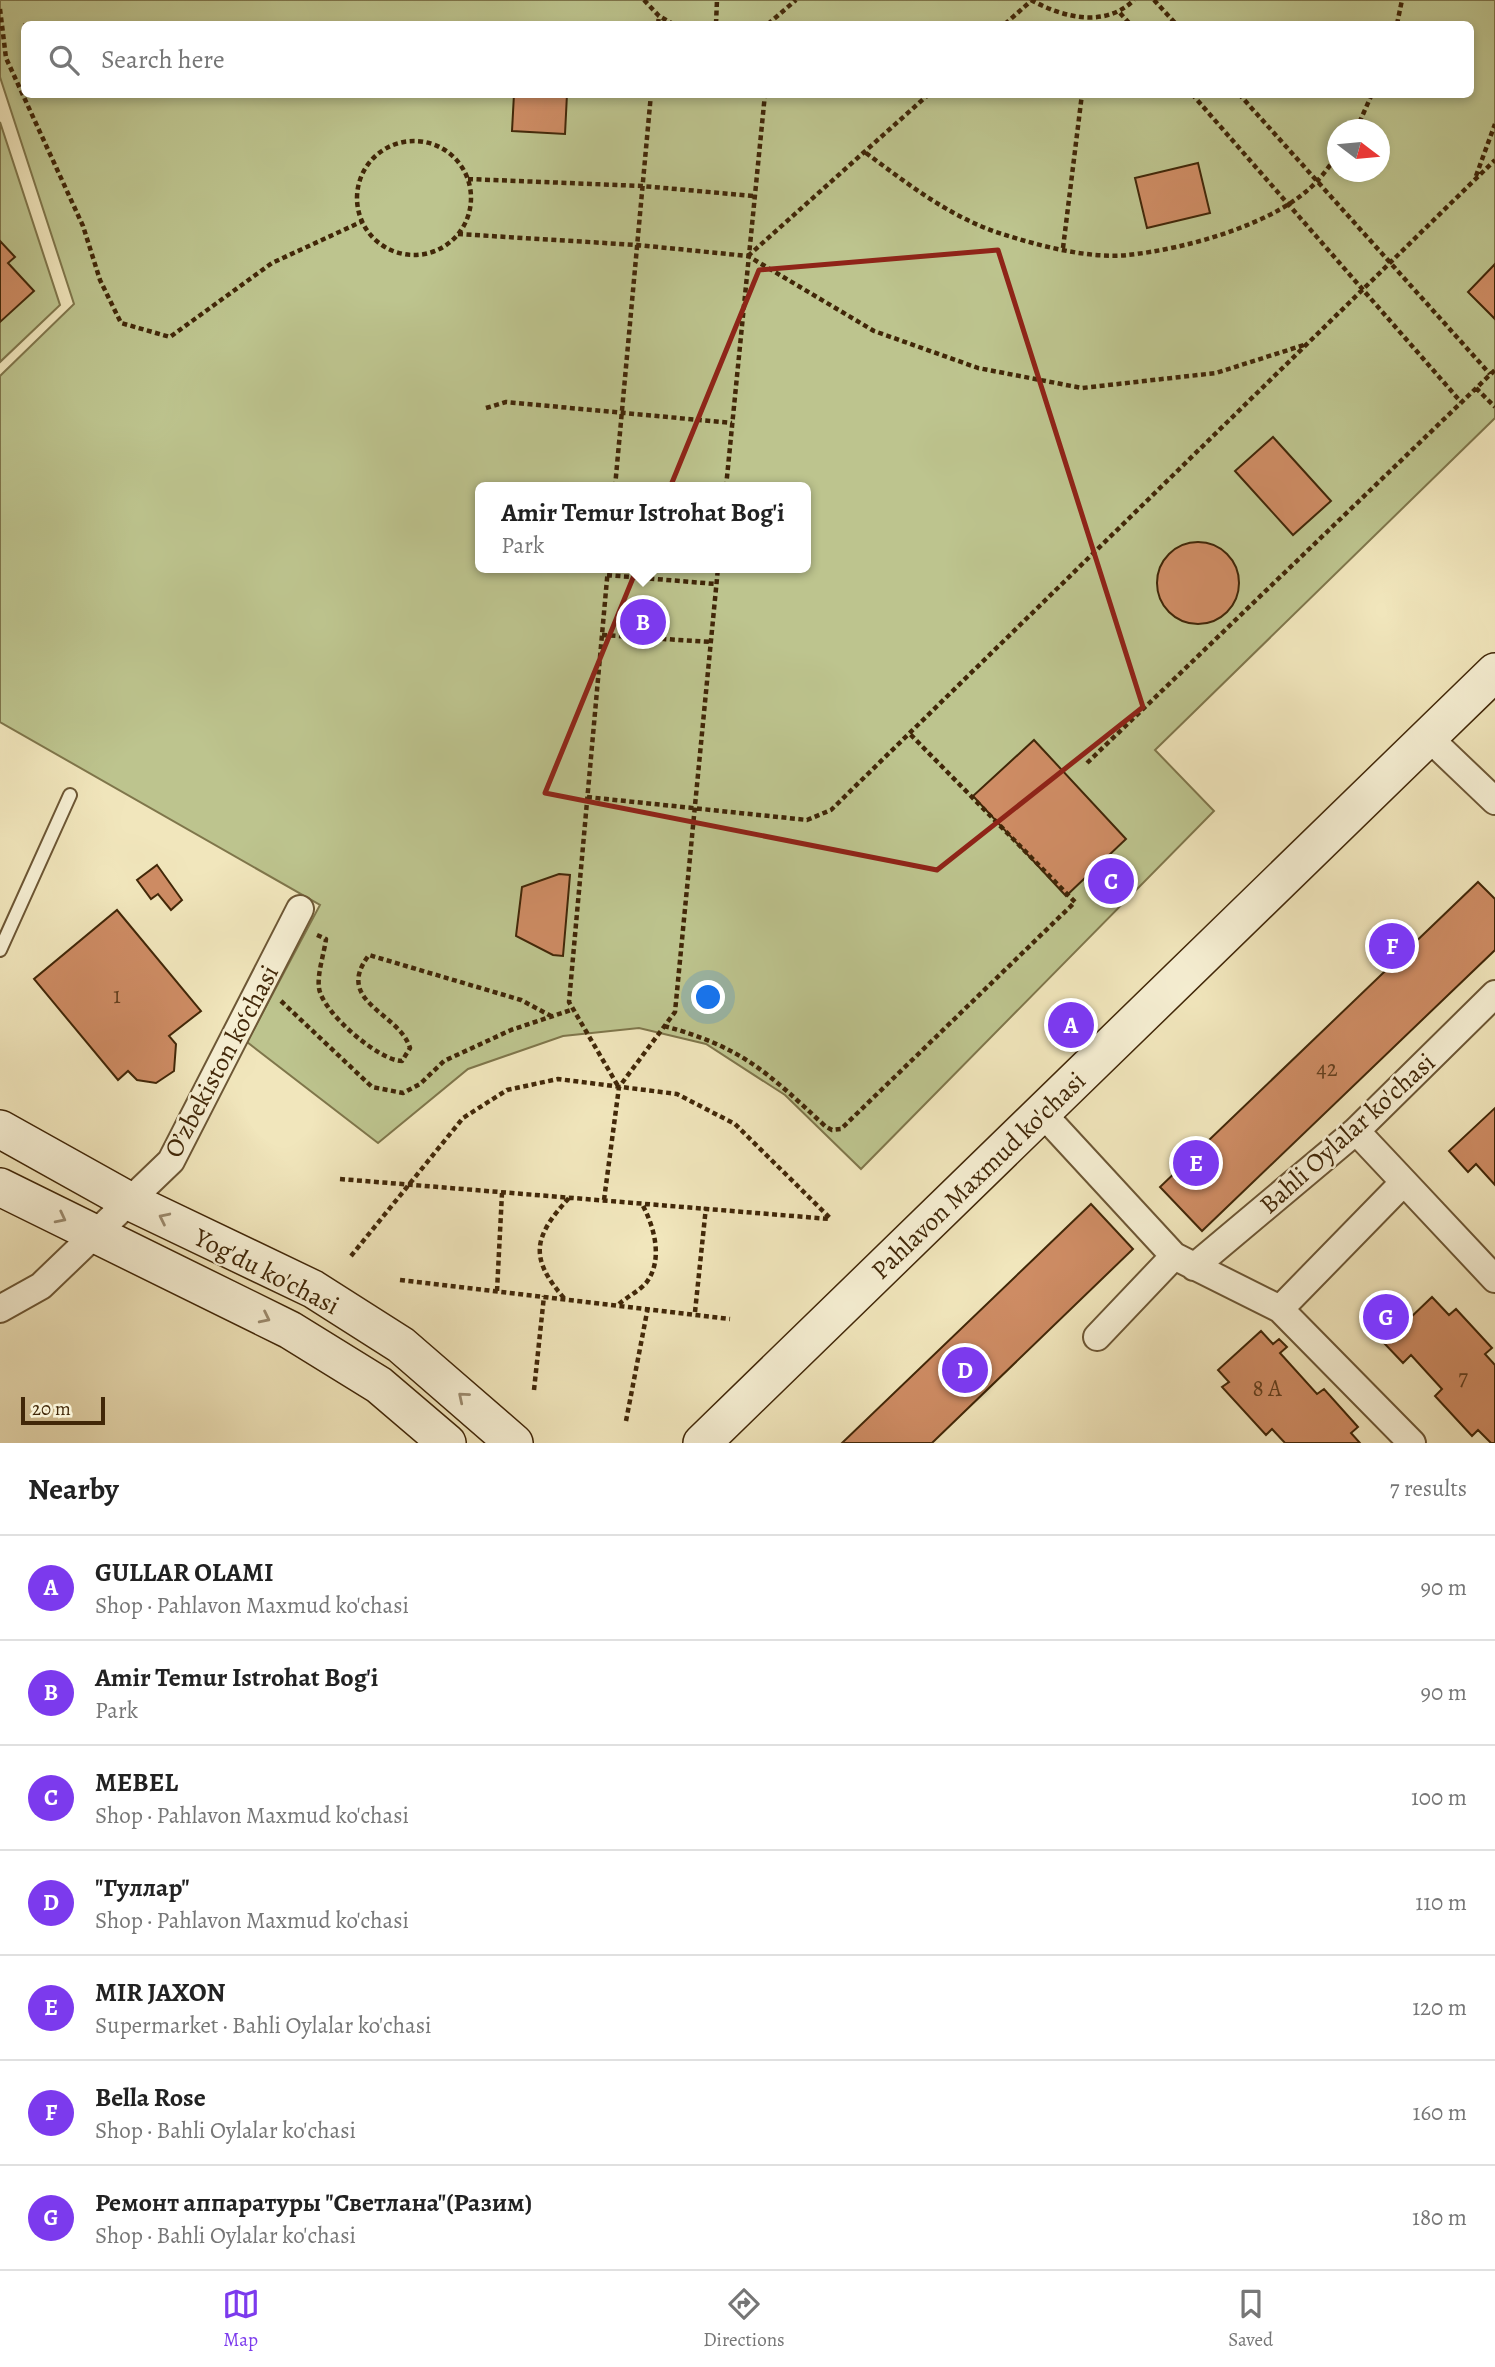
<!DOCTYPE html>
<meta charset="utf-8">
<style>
body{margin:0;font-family:Alegreya,serif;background:#f2f2f2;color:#222}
.compass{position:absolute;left:1327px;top:119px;width:63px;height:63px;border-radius:50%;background:#fff;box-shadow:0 4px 10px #0003;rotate:106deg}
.scale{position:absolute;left:21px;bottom:18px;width:84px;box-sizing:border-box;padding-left:7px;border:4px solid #412708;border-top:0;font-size:19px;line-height:24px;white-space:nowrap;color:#412708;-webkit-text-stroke:5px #f6efd3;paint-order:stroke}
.you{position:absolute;left:709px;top:998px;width:24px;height:24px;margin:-18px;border:5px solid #fff;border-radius:50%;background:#1a73e8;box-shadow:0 0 0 10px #1a73e833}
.badge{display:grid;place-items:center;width:46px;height:46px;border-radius:50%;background:#7c3aed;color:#fff;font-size:23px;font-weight:700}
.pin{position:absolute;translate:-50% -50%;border:4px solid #fff;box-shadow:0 2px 7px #0006}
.popup{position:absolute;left:475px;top:482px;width:336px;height:91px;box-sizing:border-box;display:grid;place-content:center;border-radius:10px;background:#fff;filter:drop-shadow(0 2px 5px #0005);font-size:23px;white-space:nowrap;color:#767676}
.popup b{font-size:26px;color:#222}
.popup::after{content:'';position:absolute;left:50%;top:100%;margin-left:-14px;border:14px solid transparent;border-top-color:#fff}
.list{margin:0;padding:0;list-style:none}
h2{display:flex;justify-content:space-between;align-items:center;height:91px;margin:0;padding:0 28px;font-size:30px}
h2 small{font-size:23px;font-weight:400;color:#767676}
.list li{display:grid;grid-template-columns:46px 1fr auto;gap:21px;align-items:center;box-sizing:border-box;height:105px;padding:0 28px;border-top:2px solid #e0e0e0}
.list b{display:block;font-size:26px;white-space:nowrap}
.list p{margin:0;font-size:23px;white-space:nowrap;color:#767676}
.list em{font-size:23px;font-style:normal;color:#767676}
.icon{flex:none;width:38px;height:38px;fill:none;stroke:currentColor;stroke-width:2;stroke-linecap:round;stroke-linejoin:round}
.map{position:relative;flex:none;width:1495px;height:1443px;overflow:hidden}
.search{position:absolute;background:#fff;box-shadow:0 4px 10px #0003;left:21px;right:21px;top:21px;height:77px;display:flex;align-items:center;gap:18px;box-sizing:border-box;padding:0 24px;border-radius:10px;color:#767676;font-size:26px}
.sheet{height:826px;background:#fff}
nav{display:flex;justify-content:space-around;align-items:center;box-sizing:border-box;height:98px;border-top:2px solid #e0e0e0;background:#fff;font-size:19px;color:#767676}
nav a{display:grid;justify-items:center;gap:4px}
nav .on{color:#7c3aed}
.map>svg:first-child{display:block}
.green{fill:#bdc48e;stroke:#7f764b;stroke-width:2;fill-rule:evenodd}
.building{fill:#ce8c64;stroke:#412708;stroke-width:2}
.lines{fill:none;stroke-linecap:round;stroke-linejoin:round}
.lane-casing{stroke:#6d5735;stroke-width:16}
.street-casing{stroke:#6d5735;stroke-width:30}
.secondary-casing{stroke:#412708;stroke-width:40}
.path{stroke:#412708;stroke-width:4.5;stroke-dasharray:5 3.5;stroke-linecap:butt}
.lane{stroke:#f6efd3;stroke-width:12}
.street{stroke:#f6efd3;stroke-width:26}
.secondary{stroke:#f6efd3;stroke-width:37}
.oneway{stroke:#9c8b6e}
.marked{fill:none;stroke:#8f2418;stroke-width:5;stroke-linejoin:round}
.labels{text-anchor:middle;stroke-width:5;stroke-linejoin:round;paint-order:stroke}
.number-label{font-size:23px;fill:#64401f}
.street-label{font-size:26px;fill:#412708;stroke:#f6efd3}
</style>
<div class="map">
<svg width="1495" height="1443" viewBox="0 0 1495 1443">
<rect width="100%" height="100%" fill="#f1e6bc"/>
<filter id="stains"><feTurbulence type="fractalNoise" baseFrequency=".00286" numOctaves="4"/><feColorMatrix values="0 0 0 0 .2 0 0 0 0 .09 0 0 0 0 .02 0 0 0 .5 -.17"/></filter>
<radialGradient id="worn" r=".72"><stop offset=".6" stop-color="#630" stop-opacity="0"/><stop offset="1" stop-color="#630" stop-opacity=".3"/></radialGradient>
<!-- green -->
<path class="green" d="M 0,0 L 1495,0 L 1495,418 L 1155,750 L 1214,811 L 861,1169 L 785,1095 L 706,1044 L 639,1028 L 563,1036 L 468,1069 L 378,1143 L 247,1042 L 320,905 L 0,722 L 0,376 L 74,304 L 0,77 ZM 24,24 L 1470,24 L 1470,94 L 24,94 ZM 1338,130 L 1380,130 L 1380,172 L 1338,172 ZM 480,487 L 806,487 L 806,568 L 480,568 Z
M 0,122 L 60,305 L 0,362 Z"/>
<!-- building -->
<path class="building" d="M 514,94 L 567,94 L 565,134 L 512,131 Z
M 1198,163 L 1210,213 L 1147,228 L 1135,178 Z
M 0,241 L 15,257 L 8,263 L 34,291 L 0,322 Z
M 1495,264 L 1495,319 L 1468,292 Z
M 1273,437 L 1331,501 L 1293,535 L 1235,471 Z
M1157 583a41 41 0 1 1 82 0a41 41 0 1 1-82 0Z
M 1034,740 L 1126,839 L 1066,896 L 973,796 Z
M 157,865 L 182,900 L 171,910 L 158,894 L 151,899 L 137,880 Z
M 559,874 L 570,875 L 563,956 L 553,955 L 516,936 L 522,887 Z
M 1478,882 L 1495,899 L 1495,950 L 1202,1231 L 1160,1187 Z
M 117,910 L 201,1011 L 169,1036 L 176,1044 L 174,1071 L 156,1083 L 137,1080 L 128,1071 L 118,1080 L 34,979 Z
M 1495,1108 L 1495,1185 L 1476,1164 L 1468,1172 L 1449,1151 Z
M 1091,1204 L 1133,1249 L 932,1443 L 842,1443 Z
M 1432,1297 L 1449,1315 L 1456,1309 L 1492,1348 L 1485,1354 L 1495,1365 L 1495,1443 L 1491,1443 L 1478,1430 L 1472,1436 L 1435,1396 L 1442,1389 L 1411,1355 L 1403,1363 L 1384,1343 Z
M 1261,1331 L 1273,1344 L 1279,1339 L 1287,1347 L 1280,1353 L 1317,1394 L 1324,1389 L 1358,1427 L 1351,1433 L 1360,1443 L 1285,1443 L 1272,1429 L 1266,1435 L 1222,1387 L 1229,1382 L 1218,1370 Z"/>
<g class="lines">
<defs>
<path id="lane" d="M 0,950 L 70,795"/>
<path id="street" d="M 1428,737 L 1495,801
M 1042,1113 L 1174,1256 L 1097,1337
M 1356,1131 L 1404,1182
M 1174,1256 L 1280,1309 L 1412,1443
M 1194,1267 L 1356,1131 L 1495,994
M 0,1309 L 41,1286 L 171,1161 L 300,909
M 1280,1309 L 1404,1182 L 1495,1279"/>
<path id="secondary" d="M 0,1129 L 129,1201 L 313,1289 L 401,1345 L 514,1443
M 0,1187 L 290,1330 L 379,1385 L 447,1443
M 702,1443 L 1495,672"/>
</defs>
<!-- lane casing -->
<use href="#lane" class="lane-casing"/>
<!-- street casing -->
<use href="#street" class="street-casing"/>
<!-- secondary casing -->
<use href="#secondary" class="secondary-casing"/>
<!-- path -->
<path class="path" d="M 644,0 L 659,16 L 673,24
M 1031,0 C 1064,18 1105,28 1134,0
M 1154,0 L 1176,24
M 0,9 L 6,58 L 83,226 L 100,280 L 121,323 L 170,337 L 272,263 L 363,221
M 1120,13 L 1130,24
M 658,24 L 659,16
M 716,24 L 717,0
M 768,24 L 796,0
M 1005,24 L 1031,1
M 1397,24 L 1402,0
M 1192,94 L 1461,402
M 1239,94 L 1490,374
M 1356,130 L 1372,94
M357 198a57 57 0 1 1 114 0a57 57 0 1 1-114 0Z
M 866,153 C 908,184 951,218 1002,234 C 1040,246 1089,259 1128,255 C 1185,249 1279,224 1318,180 C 1325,173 1331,163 1338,155
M 1476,176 L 1495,124
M 468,179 L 642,186 L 754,196
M 458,234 L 637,245 L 748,256 L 874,331 L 978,368 L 1082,388 L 1216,373 L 1304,345
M 1063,248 L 1082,94
M 748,256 L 929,94
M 1476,388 L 1495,407
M 486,408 L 506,402 L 732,423
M 615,487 L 651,94
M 726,487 L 765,94
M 608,568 L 569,1002 L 618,1086
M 607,575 L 716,584
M 602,635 L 711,642
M 1087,763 L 1495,370
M 587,797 L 807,820 L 831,810 L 1495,160
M 317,935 L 326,939 C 324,954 317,974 319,988 C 322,1012 379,1061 402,1061 L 410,1048 C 399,1012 333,1002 369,955 L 521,1000 L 551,1016
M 281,1001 L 372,1087 L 403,1093 L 420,1084 L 444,1061 L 511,1030 L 574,1009
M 664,1026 C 742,1047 767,1072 825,1126 L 832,1130 L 841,1129 L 1075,902 L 910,734
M 340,1179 L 830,1219
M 604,1200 L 619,1087 L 675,1012 L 718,568
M 351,1256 L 463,1118 L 507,1090 L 558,1079 L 677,1094 L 735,1124 L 831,1219
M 400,1280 L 730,1319
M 497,1291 L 502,1193
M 564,1298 C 529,1258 533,1237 569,1198
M 619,1304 C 627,1297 639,1291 646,1283 C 664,1260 654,1226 642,1204
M 695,1312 L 706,1207
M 534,1390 L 544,1296
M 626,1421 L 648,1307"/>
<!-- lane -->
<use href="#lane" class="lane"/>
<!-- street -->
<use href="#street" class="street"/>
<!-- secondary -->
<use href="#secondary" class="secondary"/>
</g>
<!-- one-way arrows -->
<defs><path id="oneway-chevron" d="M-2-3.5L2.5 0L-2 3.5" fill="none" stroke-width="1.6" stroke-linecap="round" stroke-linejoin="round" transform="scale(1.75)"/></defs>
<g class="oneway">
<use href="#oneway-chevron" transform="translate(61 1218) rotate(27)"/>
<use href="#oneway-chevron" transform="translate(164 1218) rotate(-154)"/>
<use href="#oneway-chevron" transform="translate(265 1318) rotate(26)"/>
<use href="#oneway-chevron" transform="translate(463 1397) rotate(-140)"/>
</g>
<!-- marked area -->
<path class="marked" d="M 998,250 L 1143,707 L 937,870 L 545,793 L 759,270 Z"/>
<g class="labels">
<!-- number labels -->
<g class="number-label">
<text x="117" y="1003">1</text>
<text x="1327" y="1076">42</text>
<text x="1463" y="1385">7</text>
<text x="1267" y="1396">8 А</text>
</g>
<!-- street labels -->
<g class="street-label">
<text transform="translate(221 1061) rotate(-62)" y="9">O’zbekiston ko‘chasi</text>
<text transform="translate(1347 1133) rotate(-42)" y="9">Bahli Oylalar ko'chasi</text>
<text transform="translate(978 1175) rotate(-44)" y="9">Pahlavon Maxmud ko'chasi</text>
<text transform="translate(267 1271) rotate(27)" y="9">Yog'du ko'chasi</text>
</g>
</g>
<rect width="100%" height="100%" filter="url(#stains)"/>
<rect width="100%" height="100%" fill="url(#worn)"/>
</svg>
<svg class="compass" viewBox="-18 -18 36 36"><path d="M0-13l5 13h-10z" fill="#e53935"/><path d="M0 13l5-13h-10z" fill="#767676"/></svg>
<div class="scale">20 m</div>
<div class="you"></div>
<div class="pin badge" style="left:1071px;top:1025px">A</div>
<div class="pin badge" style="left:643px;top:622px">B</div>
<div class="popup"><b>Amir Temur Istrohat Bog'i</b>Park</div>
<div class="pin badge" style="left:1111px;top:881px">C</div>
<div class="pin badge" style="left:965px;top:1370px">D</div>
<div class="pin badge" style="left:1196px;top:1163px">E</div>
<div class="pin badge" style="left:1392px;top:946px">F</div>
<div class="pin badge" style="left:1386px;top:1317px">G</div>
<div class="search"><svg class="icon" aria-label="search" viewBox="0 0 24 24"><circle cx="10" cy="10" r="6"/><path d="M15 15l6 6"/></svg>Search here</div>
</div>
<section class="sheet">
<h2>Nearby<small>7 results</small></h2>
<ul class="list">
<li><span class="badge">A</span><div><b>GULLAR OLAMI</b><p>Shop · Pahlavon Maxmud ko'chasi</p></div><em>90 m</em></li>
<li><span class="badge">B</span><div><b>Amir Temur Istrohat Bog'i</b><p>Park</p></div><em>90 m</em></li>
<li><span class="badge">C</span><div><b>MEBEL</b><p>Shop · Pahlavon Maxmud ko'chasi</p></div><em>100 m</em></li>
<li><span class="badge">D</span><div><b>&quot;Гуллар&quot;</b><p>Shop · Pahlavon Maxmud ko'chasi</p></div><em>110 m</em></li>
<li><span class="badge">E</span><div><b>MIR JAXON</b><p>Supermarket · Bahli Oylalar ko'chasi</p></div><em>120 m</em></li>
<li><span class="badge">F</span><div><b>Bella Rose</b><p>Shop · Bahli Oylalar ko'chasi</p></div><em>160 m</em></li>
<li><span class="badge">G</span><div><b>Ремонт аппаратуры &quot;Светлана&quot;(Разим)</b><p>Shop · Bahli Oylalar ko'chasi</p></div><em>180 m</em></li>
</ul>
</section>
<nav>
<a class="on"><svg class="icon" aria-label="map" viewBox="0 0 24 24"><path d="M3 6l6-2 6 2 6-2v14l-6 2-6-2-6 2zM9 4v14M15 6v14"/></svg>Map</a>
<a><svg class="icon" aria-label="directions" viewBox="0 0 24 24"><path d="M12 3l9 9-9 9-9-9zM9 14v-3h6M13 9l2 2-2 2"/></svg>Directions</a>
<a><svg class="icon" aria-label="saved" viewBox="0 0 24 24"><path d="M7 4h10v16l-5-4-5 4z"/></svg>Saved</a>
</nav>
